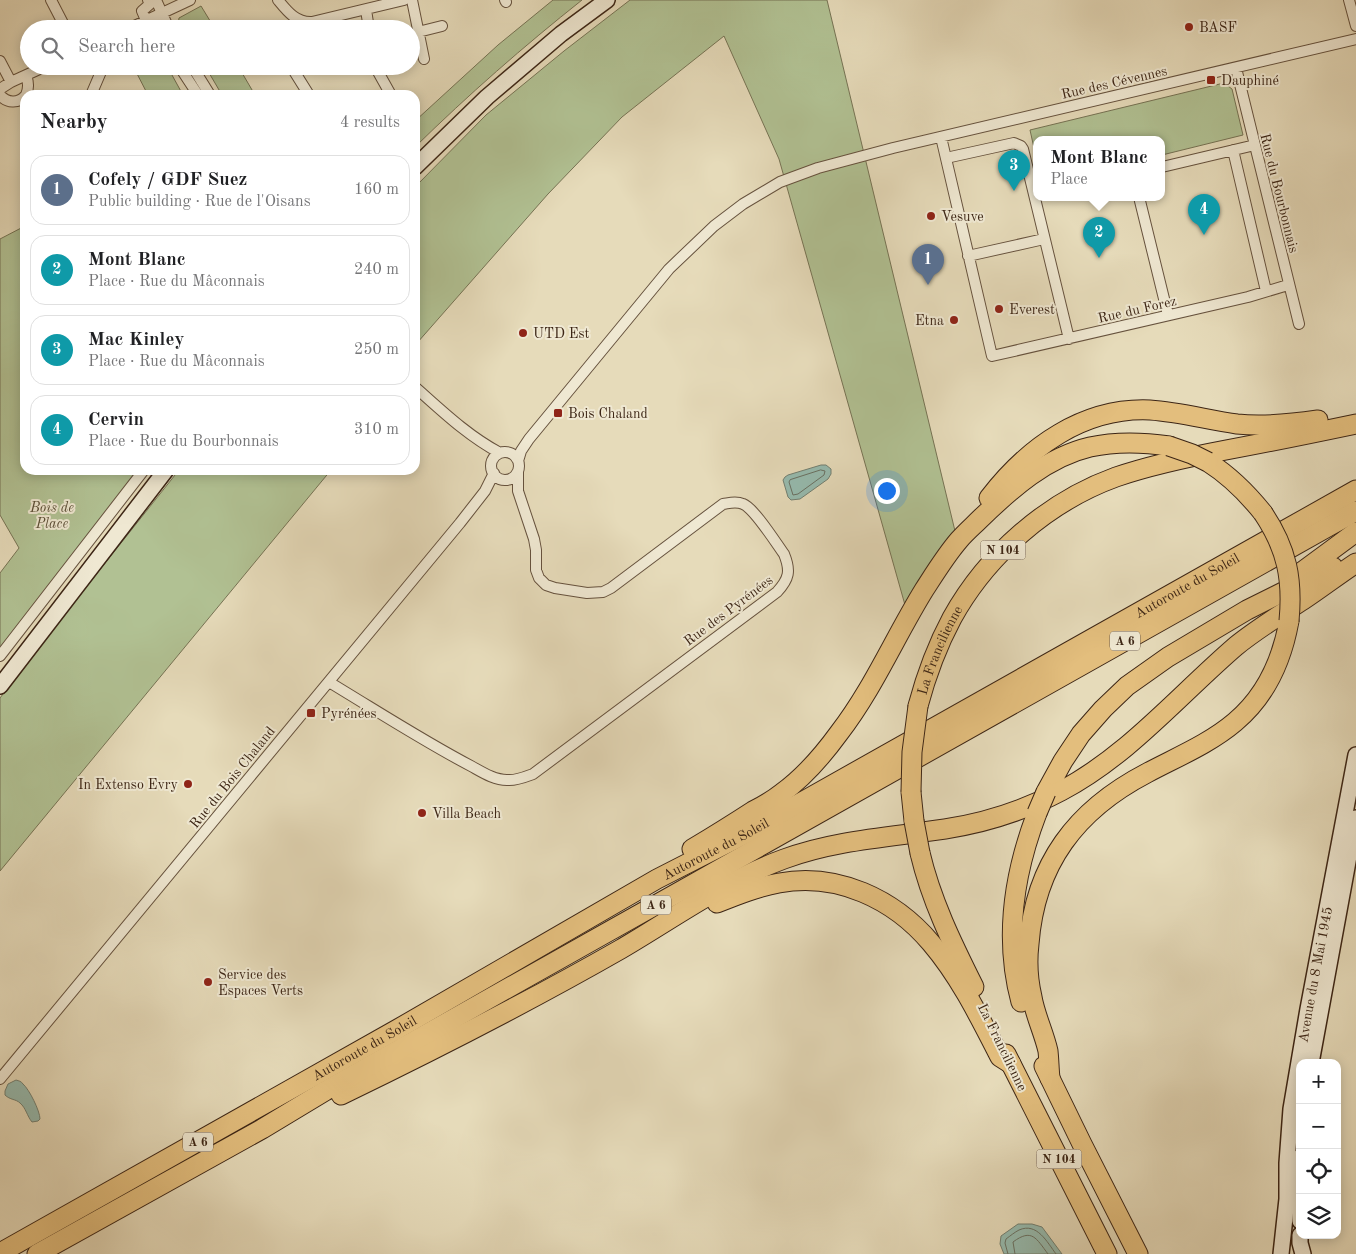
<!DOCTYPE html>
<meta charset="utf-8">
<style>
body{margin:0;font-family:"Old Standard TT",serif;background:#f6f6f6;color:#202124}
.controls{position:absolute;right:15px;bottom:15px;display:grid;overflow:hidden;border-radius:10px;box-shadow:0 2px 12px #0003}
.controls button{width:45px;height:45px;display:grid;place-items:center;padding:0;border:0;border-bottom:1px solid #e0e0e0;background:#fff;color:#202124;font:25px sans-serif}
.you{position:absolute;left:886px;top:490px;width:18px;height:18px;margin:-12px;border:4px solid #fff;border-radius:50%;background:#1a73e8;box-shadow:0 0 0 8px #1a73e833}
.badge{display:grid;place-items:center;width:32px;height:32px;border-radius:50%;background:#2563eb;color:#fff;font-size:16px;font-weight:700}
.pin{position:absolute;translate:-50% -41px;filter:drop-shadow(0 1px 2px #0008)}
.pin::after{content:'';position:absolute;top:26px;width:18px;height:15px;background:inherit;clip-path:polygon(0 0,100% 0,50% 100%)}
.popup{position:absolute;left:1033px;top:136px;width:132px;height:65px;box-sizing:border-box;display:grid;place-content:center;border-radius:10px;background:#fff;filter:drop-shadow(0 1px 4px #0005);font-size:16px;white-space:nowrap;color:#757577}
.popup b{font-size:19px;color:#202124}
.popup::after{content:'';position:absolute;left:50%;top:100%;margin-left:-10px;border:10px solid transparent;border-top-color:#fff}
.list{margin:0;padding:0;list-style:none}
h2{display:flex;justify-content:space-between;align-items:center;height:65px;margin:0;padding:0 20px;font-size:21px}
h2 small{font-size:16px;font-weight:400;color:#757577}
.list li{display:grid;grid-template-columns:32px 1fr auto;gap:15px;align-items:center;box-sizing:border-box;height:70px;margin:0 10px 10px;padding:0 10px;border:1px solid #e0e0e0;border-radius:15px}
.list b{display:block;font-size:19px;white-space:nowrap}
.list p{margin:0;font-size:16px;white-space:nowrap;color:#757577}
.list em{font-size:16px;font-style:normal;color:#757577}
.icon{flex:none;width:28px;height:28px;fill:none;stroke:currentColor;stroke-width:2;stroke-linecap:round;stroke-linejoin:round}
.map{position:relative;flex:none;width:1356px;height:1254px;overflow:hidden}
.search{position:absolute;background:#fff;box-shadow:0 2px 12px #0003;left:20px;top:20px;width:400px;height:55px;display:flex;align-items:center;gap:12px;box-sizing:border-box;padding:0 18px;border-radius:28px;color:#757577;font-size:19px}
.panel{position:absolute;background:#fff;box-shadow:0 2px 12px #0003;left:20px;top:90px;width:400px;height:385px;border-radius:15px}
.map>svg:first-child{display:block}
.green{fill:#b1c193;stroke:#767354}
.water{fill:#96bbaf;stroke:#727f71}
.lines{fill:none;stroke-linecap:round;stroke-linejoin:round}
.shore{stroke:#697062;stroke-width:1}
.street-casing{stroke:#66523e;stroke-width:12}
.secondary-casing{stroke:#3c2515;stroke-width:18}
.highway-casing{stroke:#3c2515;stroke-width:21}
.street{stroke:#efe8d2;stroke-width:10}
.secondary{stroke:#efe8d2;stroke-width:15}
.highway{stroke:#e3be7d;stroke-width:19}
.highway-bridge-casing{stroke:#3c2515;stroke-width:21;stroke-linecap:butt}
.highway-bridge{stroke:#e3be7d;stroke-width:19}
.poi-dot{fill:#8f2418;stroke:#efe8d2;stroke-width:2}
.labels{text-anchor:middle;stroke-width:4;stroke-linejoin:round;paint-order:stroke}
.shield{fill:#efe8d2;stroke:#72604e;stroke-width:1}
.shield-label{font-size:12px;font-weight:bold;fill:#3c2515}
.poi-label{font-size:14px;fill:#3c2515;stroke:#efe8d2;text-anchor:start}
.street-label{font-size:14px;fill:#3c2515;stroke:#efe8d2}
.park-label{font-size:14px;font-style:italic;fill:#594c34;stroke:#efe8d2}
</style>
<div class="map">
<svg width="1356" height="1254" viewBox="0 0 1356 1254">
<rect width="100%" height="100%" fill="#e6dbba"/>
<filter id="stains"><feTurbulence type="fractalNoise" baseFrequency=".004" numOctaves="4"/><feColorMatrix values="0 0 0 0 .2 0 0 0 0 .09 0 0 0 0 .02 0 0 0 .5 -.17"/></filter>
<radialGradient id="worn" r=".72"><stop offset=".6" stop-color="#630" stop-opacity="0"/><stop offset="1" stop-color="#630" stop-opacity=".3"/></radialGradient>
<!-- green -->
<path class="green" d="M 553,0 L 582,0 C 524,46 468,95 415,147 L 415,121 L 498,45 Z
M 630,0 L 827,0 L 955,531 L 905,605 L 779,159 L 724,36 L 622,117 L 548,194 L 417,343 L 415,340 L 415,188 L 416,186 L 486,115 L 564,51 Z
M 201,6 L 215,29 L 181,29 L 178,24 L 179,18 Z
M 133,66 L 167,66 L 183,95 L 148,95 Z
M 205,66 L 238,66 L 255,95 L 222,95 Z
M 1224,83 L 1232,89 L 1243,135 L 1162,155 L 1162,139 L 1036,139 L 1036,157 L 1030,130 Z
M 25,226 L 25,470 L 142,470 L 0,653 L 0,573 L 19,548 L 0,515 L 0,239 Z
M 179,470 L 331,470 L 0,871 L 0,698 L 36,650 Z"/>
<!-- water -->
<path class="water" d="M 821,465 L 826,465 L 831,469 L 831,474 L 828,479 L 800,499 L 791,500 L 788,497 L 783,480 L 785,477 L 788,475 Z
M 16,1080 C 19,1081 21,1081 23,1084 C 29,1089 40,1111 40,1119 L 38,1121 L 32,1122 C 27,1116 26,1108 20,1103 C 16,1099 10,1100 5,1095 L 5,1091 L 8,1084 Z
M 1018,1224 L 1032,1224 L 1042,1227 L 1062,1254 L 1004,1254 L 1000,1244 L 1001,1236 Z"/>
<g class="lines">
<!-- shore -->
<path class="shore" d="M 821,470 L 825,471 L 824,475 L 798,494 L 793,495 L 789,482 L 790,480 Z
M 1008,1254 L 1005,1243 L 1006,1239 C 1010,1236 1015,1232 1019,1230 C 1037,1222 1047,1242 1056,1254
M 1015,1254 L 1013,1242 C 1032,1228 1036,1238 1048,1254"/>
<defs>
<path id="street" d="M 51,0 L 66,29
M 148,0 L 150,4 L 142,11 L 148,25 L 154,29
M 156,0 L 169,29
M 278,0 C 287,11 296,23 312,22 L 404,0
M 412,0 L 424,59
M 505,0 L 506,2
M 1349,0 L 1356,26
M 366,10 L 369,29
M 128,29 L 190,0
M 418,32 L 442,26
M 0,61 L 11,82
M 103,66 L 114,69 L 125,67
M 179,66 L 198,95
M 192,66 L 210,95
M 292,66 L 294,71 L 309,95
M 376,66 L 377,70 L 391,95
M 1236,68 L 1299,324
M 26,76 C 29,83 29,88 26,95
M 0,89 L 11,82 L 46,66
M 0,95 C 7,103 18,104 25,96
M 91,95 L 103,67
M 941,137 L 992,356 L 1248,297 L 1288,285
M 1233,150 L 1266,291
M 946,158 L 1014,143 L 1021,146 L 1023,149 L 1069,339
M 1162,167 L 1255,145
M 1139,197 L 1168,315
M 968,256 L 1044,239
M 415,387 C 442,411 468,436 500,453
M491 466a14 14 0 1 1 28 0a14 14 0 1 1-28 0Z
M 518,461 L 521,451 L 529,439 L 669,269 L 714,226 L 743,204 L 780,182 L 818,168 L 893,148 L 1356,39
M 0,656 L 144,470
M 329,682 L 347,693 C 388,718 429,744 471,766 C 482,772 494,780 507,780 C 516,781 525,777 533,774 L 777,592 C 789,579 791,571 784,554 C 776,543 754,508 743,504 C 736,501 730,503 723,504 L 611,588 L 603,592 L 587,593 L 555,588 L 546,585 L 539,578 L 536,570 L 536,550 L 534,539 L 518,491 L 518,472
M 0,1079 L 460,523 L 485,491 L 494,473"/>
<g id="secondary">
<path d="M 415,167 L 487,97 L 561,34 L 607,0"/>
<path d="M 0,686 L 166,470"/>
<path d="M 1311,1063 L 1356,818"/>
<path d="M 1300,1157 L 1299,1172 L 1300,1221"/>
<path d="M 1300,1235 L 1300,1243 L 1303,1254"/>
<path id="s1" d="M 1281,1254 L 1287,1199 L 1287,1163 L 1291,1109 L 1308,1009 L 1356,755"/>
</g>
<g id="highway">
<path d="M 1208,462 C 1230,476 1247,493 1263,513"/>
<path d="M 989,498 C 1028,447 1084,407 1150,410 C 1180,412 1208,420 1237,424 C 1264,427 1291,424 1318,420"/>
<path d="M 1299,574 L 1356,532"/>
<path id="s2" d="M 918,706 C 926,676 937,646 952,618 C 987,555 1047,502 1116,477 C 1151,465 1189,457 1226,450 C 1269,442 1313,433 1356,424"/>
<path d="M 911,792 L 914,821"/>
<path d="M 1046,792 L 1063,761 L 1081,734 L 1103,709 L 1127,686 L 1168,657 L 1247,610 L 1333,567"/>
<path d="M 692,849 C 712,837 733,824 753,811 C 763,806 773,800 782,793 C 804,777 823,755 839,733 C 873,689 895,637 924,590 C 935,573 946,555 959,540 C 965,533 973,526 980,519 C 1011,489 1047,457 1090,447 C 1117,441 1142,442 1169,446"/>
<path d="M 920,853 C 931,900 952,943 974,987"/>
<path d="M 717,903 C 737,895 757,887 779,883 C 837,872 894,899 931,943 C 960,977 980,1018 1000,1057 L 1011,1064"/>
<path d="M 1021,1002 C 1004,939 1014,873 1037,813"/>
<path d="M 1006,1054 L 1107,1254"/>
<path d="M 1044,1066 L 1082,1144 L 1138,1254"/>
<path d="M 1050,1078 C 1049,1069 1049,1060 1048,1051 C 1044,1033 1035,1015 1032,997 C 1028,980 1027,961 1029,944 C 1035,864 1076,810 1147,773 C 1177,757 1209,744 1235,722 C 1266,696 1282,660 1289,621"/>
<path d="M 341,1095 C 436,1049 530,1001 621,949 C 674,918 726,880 784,859 C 835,840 892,837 945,829 C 985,823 1025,810 1061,791 C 1128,756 1179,695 1236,646 C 1257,629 1280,615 1303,600 C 1321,588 1338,575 1356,563"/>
<path id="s3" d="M 0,1253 L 396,1030 L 657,879 L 745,834 L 1356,490"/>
<path d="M 37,1254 L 262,1129 L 325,1091 L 1356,511"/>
</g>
</defs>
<!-- street casing -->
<use href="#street" class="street-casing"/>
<!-- secondary casing -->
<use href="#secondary" class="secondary-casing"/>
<!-- highway casing -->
<use href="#highway" class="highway-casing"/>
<!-- street -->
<use href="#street" class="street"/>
<!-- secondary -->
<use href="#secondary" class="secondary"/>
<!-- highway -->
<use href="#highway" class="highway"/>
<defs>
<path id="highway-bridge" d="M 1169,446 L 1192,454 L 1208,462
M 1263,513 C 1287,549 1293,579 1289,621
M 911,792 L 912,752 L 918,706
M 1037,813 L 1046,792
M 914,821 L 920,853"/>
</defs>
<!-- highway-bridge casing -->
<use href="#highway-bridge" class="highway-bridge-casing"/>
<!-- highway-bridge -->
<use href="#highway-bridge" class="highway-bridge"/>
</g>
<!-- markers -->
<g class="poi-dot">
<circle cx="1189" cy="27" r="5"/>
<rect x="1206" y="75" width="10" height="10" rx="2.5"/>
<circle cx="931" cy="216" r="5"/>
<circle cx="999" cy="309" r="5"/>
<circle cx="954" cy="320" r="5"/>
<circle cx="523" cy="333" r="5"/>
<rect x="553" y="408" width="10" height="10" rx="2.5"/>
<rect x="306" y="708" width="10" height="10" rx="2.5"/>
<circle cx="188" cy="784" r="5"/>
<circle cx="422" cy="813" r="5"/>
<circle cx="208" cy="982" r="5"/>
</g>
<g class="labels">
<!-- shield labels -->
<g class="shield">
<rect x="980.5" y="540.5" width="45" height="19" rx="4"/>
<rect x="1110" y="631.5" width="30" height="19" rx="4"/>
<rect x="641" y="895.5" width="30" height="19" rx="4"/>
<rect x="183" y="1132.5" width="30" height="19" rx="4"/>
<rect x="1036.5" y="1149.5" width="45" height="19" rx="4"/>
</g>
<g class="shield-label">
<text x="1003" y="554">N 104</text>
<text x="1125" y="645">A 6</text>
<text x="656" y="909">A 6</text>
<text x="198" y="1146">A 6</text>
<text x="1059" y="1163">N 104</text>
</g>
<!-- poi labels -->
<g class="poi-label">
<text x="1199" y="32">BASF</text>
<text x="1221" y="85">Dauphiné</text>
<text x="941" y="221">Vesuve</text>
<text x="1009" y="314">Everest</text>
<text x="944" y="325" text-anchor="end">Etna</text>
<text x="533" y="338">UTD Est</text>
<text x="568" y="418">Bois Chaland</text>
<text x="321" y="718">Pyrénées</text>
<text x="178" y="789" text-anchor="end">In Extenso Evry</text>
<text x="432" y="818">Villa Beach</text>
<text x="218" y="979">Service des<tspan x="218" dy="16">Espaces Verts</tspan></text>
</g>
<!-- street labels -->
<g class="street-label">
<text transform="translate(1114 82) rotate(-13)" y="5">Rue des Cévennes</text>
<text transform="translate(1280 193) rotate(76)" y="5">Rue du Bourbonnais</text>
<text transform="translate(1137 309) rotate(-13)" y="5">Rue du Forez</text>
<text dy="5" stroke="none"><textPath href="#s3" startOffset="1362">Autoroute du Soleil</textPath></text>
<text transform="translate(728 610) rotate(-37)" y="5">Rue des Pyrénées</text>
<text dy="5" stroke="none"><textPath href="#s2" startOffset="60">La Francilienne</textPath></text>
<text transform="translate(232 777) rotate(-51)" y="5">Rue du Bois Chaland</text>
<text dy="5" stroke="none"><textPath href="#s3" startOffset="822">Autoroute du Soleil</textPath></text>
<text dy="5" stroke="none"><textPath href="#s1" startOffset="282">Avenue du 8 Mai 1945</textPath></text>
<text transform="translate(1003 1047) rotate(64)" y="5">La Francilienne</text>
<text dy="5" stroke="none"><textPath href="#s3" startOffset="418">Autoroute du Soleil</textPath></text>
</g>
<!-- park labels -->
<g class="park-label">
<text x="52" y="512">Bois de<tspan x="52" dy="16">Place</tspan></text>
</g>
</g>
<rect width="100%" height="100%" filter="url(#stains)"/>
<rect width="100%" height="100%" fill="url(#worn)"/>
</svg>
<div class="controls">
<button>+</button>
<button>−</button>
<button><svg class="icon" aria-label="locate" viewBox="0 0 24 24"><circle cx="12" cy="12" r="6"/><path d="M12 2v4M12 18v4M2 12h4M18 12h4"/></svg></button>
<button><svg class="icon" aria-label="layers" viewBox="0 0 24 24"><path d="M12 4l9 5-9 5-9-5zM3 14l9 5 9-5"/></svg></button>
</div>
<div class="you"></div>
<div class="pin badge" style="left:928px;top:285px;background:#5c6f8a">1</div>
<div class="pin badge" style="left:1099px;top:258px;background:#0f9aa8">2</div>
<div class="popup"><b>Mont Blanc</b>Place</div>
<div class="pin badge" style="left:1014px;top:191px;background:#0f9aa8">3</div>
<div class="pin badge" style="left:1204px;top:235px;background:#0f9aa8">4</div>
<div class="search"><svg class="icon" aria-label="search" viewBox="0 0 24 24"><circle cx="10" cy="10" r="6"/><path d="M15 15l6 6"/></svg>Search here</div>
<section class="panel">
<h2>Nearby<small>4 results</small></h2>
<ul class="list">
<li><span class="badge" style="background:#5c6f8a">1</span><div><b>Cofely / GDF Suez</b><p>Public building · Rue de l'Oisans</p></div><em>160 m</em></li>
<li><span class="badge" style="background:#0f9aa8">2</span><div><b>Mont Blanc</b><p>Place · Rue du Mâconnais</p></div><em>240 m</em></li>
<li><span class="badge" style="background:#0f9aa8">3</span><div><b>Mac Kinley</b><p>Place · Rue du Mâconnais</p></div><em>250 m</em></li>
<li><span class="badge" style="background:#0f9aa8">4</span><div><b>Cervin</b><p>Place · Rue du Bourbonnais</p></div><em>310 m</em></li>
</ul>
</section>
</div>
